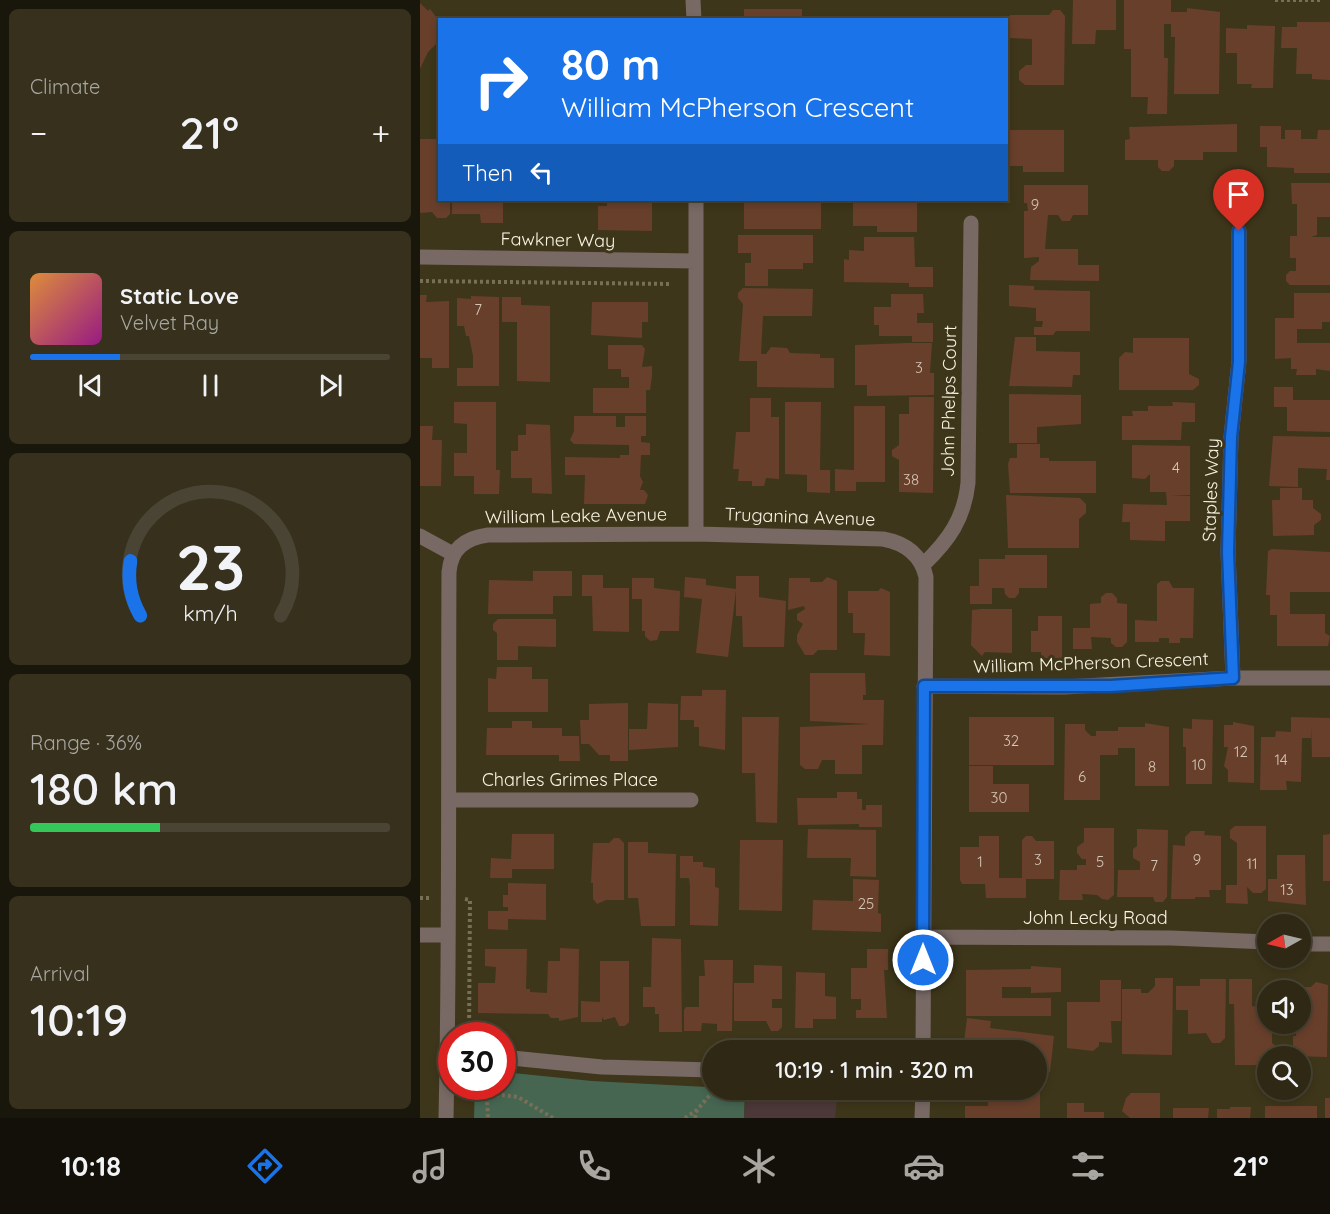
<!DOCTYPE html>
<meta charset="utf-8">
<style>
:root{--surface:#2e2814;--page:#36301d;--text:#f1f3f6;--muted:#a7a6a0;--line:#494434;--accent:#1a73e8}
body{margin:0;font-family:Quicksand,sans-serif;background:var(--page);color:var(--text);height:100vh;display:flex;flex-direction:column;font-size:22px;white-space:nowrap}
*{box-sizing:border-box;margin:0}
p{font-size:20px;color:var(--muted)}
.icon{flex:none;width:33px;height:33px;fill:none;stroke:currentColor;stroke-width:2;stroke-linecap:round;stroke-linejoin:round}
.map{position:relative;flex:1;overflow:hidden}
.sheet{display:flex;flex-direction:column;gap:9px;padding:9px;background:#19160b;width:420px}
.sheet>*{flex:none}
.top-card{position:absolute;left:18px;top:18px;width:570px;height:183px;border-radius:0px;box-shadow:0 3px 9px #0003,0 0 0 2px var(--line);background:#1a73e8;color:#fff;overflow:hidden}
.needle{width:39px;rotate:262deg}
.buttons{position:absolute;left:837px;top:914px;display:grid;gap:12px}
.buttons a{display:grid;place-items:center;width:54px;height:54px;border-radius:50%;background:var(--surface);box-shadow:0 3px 9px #0003,0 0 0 2px var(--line);font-size:30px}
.speed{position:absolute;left:18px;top:1022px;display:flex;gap:12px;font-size:30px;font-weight:700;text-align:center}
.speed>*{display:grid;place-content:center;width:78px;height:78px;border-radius:50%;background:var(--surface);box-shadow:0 3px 9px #0003,0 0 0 2px var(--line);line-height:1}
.speed .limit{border:9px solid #d22;background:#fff;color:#111}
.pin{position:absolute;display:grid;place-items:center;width:51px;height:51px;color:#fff;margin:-62px -26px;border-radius:50% 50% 50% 0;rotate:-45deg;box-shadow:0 0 6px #0007}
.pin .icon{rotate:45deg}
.me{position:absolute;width:66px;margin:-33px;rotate:0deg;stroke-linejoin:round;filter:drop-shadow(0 0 4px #0008)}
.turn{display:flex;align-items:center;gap:21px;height:126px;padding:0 24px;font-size:27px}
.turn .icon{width:78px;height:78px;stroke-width:2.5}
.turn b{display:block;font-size:42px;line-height:51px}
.then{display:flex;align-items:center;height:57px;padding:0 24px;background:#0003;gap:12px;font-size:22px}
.big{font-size:45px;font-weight:600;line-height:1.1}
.sheet .widget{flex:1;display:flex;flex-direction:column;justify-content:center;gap:9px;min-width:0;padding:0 21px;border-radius:9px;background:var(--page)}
.sheet .dial{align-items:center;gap:0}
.dial svg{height:156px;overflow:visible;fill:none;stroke:var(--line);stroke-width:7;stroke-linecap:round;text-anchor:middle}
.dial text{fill:var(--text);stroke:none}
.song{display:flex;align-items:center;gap:18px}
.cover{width:72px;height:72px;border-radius:9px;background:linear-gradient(135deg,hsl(30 70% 55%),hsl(310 70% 35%))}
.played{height:6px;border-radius:3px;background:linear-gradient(90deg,var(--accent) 25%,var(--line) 25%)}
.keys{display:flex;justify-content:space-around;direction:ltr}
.heat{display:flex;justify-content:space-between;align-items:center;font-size:33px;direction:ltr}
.charge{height:9px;border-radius:4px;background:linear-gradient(90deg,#34c759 36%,var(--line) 0)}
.trip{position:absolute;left:282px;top:1040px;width:345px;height:60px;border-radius:30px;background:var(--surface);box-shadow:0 3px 9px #0003,0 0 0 2px var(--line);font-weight:600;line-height:60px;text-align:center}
.menu{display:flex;height:96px;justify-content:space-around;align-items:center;background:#121008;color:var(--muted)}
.menu .icon{width:42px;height:42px}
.menu .selected{color:var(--accent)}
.menu b{font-size:27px;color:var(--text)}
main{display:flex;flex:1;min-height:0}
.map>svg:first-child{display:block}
</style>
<main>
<section class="sheet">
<div class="widget"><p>Climate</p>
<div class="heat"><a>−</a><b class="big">21°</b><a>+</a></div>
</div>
<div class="widget">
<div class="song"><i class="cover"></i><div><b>Static Love</b><p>Velvet Ray</p></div></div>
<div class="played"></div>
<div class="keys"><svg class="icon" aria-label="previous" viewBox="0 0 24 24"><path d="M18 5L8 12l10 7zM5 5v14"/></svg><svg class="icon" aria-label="pause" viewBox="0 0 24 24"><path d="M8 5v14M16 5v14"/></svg><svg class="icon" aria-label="next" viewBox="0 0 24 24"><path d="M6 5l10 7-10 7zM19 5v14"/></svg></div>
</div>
<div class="widget dial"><svg viewBox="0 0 100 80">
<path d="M14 69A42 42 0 1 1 86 69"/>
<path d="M14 69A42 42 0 0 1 9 41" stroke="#1a73e8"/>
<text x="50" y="56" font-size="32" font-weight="700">23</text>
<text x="50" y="72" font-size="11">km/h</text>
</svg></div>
<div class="widget"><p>Range · 36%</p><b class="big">180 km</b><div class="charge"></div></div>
<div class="widget"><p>Arrival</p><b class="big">10:19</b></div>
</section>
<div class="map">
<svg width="910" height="1118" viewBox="0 0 910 1118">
<rect width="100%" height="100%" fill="#3e361a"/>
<path fill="#4d3839" d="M390 1089H418L415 1118H324L326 1097Z"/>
<path fill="#466652" d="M83 1072 172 1081 325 1089 324 1118H54L55 1086H82Z"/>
<path fill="#683f2b" d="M653 0H696V30H676L675 44H652Z
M704 0H751V12H767V8L800 12 799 94H754L755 37H751V24H744V58H748L747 114H727L728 97H711V49H704Z
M0 3 8 11 10 9 20 22V40L8 52 0 69Z
M324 9H382V20H324Z
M633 10H640L645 16 644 85H605L599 80V71L606 65H612V39L590 38V15H629Z
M117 16H138V20H117Z
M140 16H159V20H140Z
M877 22H910V80L892 79V74H876L877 48H861L862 27H877Z
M827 25 855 26 853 88H831L832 84H817V53H806V28L827 29Z
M817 124V152H783V160H754V166L749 171H742L738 167V160H705V140L710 139 709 127Z
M840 126H861V139H865V130H881V139H897L898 130H910V173H874V168L847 167V147H840Z
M586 130H644V172H603V166H586Z
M0 139H20V200H30V214L26 218H17L12 212 0 213Z
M871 183H910V217H897V235L891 237H910V285H870L866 281V275L870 271H876V258H870V236H877V204H872Z
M604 185H668V215H653L650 221H642L638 215H628L625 249H658V265H679V281L610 280 611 267 619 261V257L604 258V211H608L607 203H604Z
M32 200H83V223H61L60 214H32Z
M99 200H137V203H99Z
M187 200H232V231L178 230V206H187Z
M324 200H401V229H324Z
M433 200H497V232H457V226H433Z
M318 235H393V263H383V269H348V286H325V263H331V253H318Z
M444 237H494L495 267H513V287H489V283L424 282V259L429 260V250L444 251Z
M589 285 614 286V290L670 291V331H636L633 335H614V327H622L623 321H616V308L589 306Z
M323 288 393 289 392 316H343L341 354H346L351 347 367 348 370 353 400 354V358H414V388L337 387V361H319L323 304 318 298V293Z
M874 293H910V322H902V329H877V343H910V371L896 369V375H876L877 369H871V358L855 359V318H874Z
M471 294H503L504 313H497V323H513V342H492V336H459V325H454V307H471Z
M0 295H7L6 302 29 301V368H12V358H0Z
M51 296 79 297V386H37V368H53V356L49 336H46L44 326H37V298L51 299Z
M82 297H101V305L130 306V382L97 381V322H82Z
M172 302H228V322H222V338L171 335Z
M595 337H616V351L660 352V375H653L652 387 589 386Z
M713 338H769V374L779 379V385L773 390H699V358L705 352 713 353Z
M488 343H512L510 373H514V395L447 396V385H435V345Z
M188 345H222L225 349 222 367 232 366V376L230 390H226V413H173V388H209V377H201V369H188Z
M854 387H873V400H910V432L867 431V407H854Z
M589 394 661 395V424L617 427V443H589Z
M489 397H514L513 493 479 492V460L472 456V450L479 445V414H489Z
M330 398H351V417H359V479L346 478 344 486H332V481H318L319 469H313L316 432H330Z
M34 402H76V470H80L79 494H54V476H34V453H47V424L34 423Z
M365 402H401L400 470H410V493L387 492V475L365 474Z
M752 402 775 403V422H762L761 440H702V416H713L712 411H728V406H753Z
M434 406H465V482H436V491H415V469L434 470Z
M154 416H196V427H205V416H226V436H221V442L230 443V455H221L220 476 223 482 220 490H224L228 495 225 504H164L165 475H145V457L200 458V455H209V445L154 444 150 440 154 431Z
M106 424 130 425 132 494 112 493V478H91V451H98V435H106Z
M0 426H13L12 440H22L21 486H0Z
M853 436 910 437V480H906L907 469 878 468V487L849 486Z
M597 444H620V458H629V461H676V493H590L588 464 590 458H597Z
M712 445 770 446V495H750L770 496V521H745V541L710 540V522H702L703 504 747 505 746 492H730V474L725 479 712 478Z
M860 488H882V500H893V508L901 514V520L894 525V535L853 536 852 500H860Z
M586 495 660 498 666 504V513L659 519V548H588Z
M852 549 910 552V592H870V614H905V633L910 636 908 646H857V615H850V595H846L848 551Z
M585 555H627V588H599V593L595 598H589L585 594 584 588H572V604H550V586H559V559H585Z
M113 571H152V596H133V614H68L69 580 113 581Z
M162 575H183V588H209V632L173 631 172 596H162Z
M316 576H339V597L366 601 364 647H323L322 616H316V590L308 657 276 653 282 599 264 597 265 577 286 579V585L316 589Z
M407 577 417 581V650H398L393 655H385L377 642V635L383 624 377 620V614L385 609 384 606 368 610 369 578H390V582H402Z
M212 578H234V588L260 591 259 631H240L237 640 230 641 225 636V631H222V599H212Z
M741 581H749L753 588H774L773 638H760V643H749V638H739V642H715V620L737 621V584Z
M461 588 470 592V656L444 655 445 633H433V613H428V591H458Z
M686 593H692L697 598V603L707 604V642L702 647H696L691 643V638L671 637 672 649H653V628H670V604L681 603V597Z
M561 609H592V653L565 652 562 656 551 645 552 610Z
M618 616H642V658H621V652H611V631H618Z
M78 619H136V647L98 646V660H77V633L73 630V624Z
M77 667H112V679H128V712H68V678L76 679Z
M390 673H445L446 695H443V700H464L463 745H442V774H415V760H402L398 769H385L380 765V727L450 724 390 721Z
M282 690H306L305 750 279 746V727H274V720H260L261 696H282Z
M208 703V761H190V755H179L169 744H161L160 720H169V704Z
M228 703 258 704V747L209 750V729H227Z
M322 717H359L357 823 336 822 335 773H322Z
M549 717H634V765H549Z
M871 717 910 718V757H892L891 725V738H882L881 782 866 781 867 790H840L841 737H855L856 731 871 732Z
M772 719 793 720 792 784H766V747H763V728L772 729Z
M92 721H112V728H142V736H159L160 761H139V755H66L67 728H92Z
M813 722 834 726V783L808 782V770L804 766 808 747H804V725H813Z
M725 723 749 727V786H715V748H698V755H680V800H644L645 724H665V730L671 736H676V731H698V727H725Z
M549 766H573V784H609V812H549Z
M417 792H437V799H442V810H446V805H462V827H439V824L378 825 377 798H417Z
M815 826H846V889L841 893H833L827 887 828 904 806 903V885H817V843L810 838V830Z
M664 828H694V895L688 900 682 899 677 895 662 894 663 900H639L640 870H657V865H666V859H662L657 853V847L664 842Z
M388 829 456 830V877L430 876 431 858H387Z
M717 829 748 830 747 897 743 902H735L733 897H697L698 870H720V862L713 858V849L717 846Z
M771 831H785L784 835 801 836V890H789L790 897H775V899H751L753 845 765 846V837Z
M92 834H134V869H92V878H70L71 858 91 859Z
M910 834V881H903V835Z
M559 836H579V878H602V840L606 836H612L616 841H634V879H606V898H566L565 884H542L540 880V847H559Z
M194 838H199L204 843V900H186L177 904 173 899V883H171L173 843H189Z
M320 840H363L362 911 319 910Z
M208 842H228V853L256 854 255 926H221L218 898H208Z
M857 855H885L886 905 848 901V879H857Z
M260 856H273V862H283V867L295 868V887L299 888 298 926 270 925V886L269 878H260Z
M433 879 459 880 458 913 461 914V932L392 930 393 900 433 901Z
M88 883 126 884V920L88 919V930L68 929V911H88V907H83V895H88Z
M232 938 261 939 262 1032H239V1014H235V1007H223V987H231Z
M140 948 159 949 158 1017 139 1021V1018H131L128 1014 58 1013V983H75L76 967 65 966V949H107L106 989H110V992L127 993 128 961H140Z
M447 949H468V970H464L467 1018H436V1010H441V999H431V968H447Z
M284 960H313L312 1031H297V1024L282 1023 281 1031H264V1010L266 1007H279V976H285Z
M180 961H209V1022L205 1026H199L195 1017 184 1020 182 1017V1022H161V1001L180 1002Z
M334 965 362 966V999H352V1008H362V1027L358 1031H351L346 1021H314V983H334Z
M611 966 641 968V992L611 993V987H582V998H631V1016H546V970L611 969Z
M376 972 405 973V996L416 997V1019H393V1028H375Z
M735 978H753L752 1055 702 1054V989H721V993H728L735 986Z
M780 979H806L805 1038 800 1043H792L786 1033 768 1034V1010H756V986H780Z
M809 979H832V1006L848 1008V1023H858V1029H852V1043L857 1047V1056H848V1065H815L814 1004H809Z
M680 980H701V1021H691L692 1043 679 1042V1046L673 1051 647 1048V1002H680Z
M896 982 908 985 907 1057 873 1056V1036H876V1023H880V990H869V987H891Z
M547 1018 571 1021 570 1028 634 1036 630 1072 616 1070V1050H561L562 1044 544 1042Z
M616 1087H620V1118H545V1106H568V1089Z
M711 1093H740V1118H710L702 1111 706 1098Z
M905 1098H910V1118H905Z
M647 1103H664V1112H684V1118H647Z
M845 1106H897V1118H845Z
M810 1107H831L830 1118H797V1109H810Z
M753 1108H789L788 1118H753Z"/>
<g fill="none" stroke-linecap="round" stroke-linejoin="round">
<path stroke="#777057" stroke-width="4" stroke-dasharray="3 3" stroke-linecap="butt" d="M855 0H901
M0 281 252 284
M0 898H11
M45 899 50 900 49 1035
M60 1086 67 1099 68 1118
M64 1093 98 1097 133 1118
M265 1118 277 1110
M275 1118 277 1110 295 1089"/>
<path stroke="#786965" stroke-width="15" d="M273 0 274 20
M276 200V534L463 539C485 543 501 554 506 577L503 1050
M0 257 276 261
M0 536 33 554
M503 565C529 540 544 519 548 483L551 223
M813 678 808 552 811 437 819 361V231
M504 686 644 687 813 678H910
M30 800H271
M0 935H26
M503 937 751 938 848 942
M880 944H910
M82 1057 182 1067 292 1070
M26 1118C30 936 28 754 29 572 31 549 45 538 68 535L276 534
M502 1118 503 1089"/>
</g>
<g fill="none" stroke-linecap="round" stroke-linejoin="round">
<defs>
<path id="route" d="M503 960 504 686H691L813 678 808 552 811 437 819 362V231"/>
</defs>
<use href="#route" stroke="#114b97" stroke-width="15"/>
<use href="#route" stroke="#1a73e8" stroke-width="10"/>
</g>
<g text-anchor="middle" stroke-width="6" stroke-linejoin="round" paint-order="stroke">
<g font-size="15" fill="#d4c6b4">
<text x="615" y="210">9</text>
<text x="58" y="315">7</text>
<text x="499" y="373">3</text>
<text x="756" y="473">4</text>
<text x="491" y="485">38</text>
<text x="591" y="746">32</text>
<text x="821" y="757">12</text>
<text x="861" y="765">14</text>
<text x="779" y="770">10</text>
<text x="732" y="772">8</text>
<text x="662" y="782">6</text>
<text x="579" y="803">30</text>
<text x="618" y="865">3</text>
<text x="777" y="865">9</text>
<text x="560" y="867">1</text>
<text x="680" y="867">5</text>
<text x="832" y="869">11</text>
<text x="734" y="871">7</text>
<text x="867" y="895">13</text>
<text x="446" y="909">25</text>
</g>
<g font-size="18" fill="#f8f3e2" stroke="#3e361a">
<text transform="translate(138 240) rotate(1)" y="6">Fawkner Way</text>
<text transform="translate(529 401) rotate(-89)" y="6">John Phelps Court</text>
<text transform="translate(791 490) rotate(-88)" y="6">Staples Way</text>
<text transform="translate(156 516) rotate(-1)" y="6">William Leake Avenue</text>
<text transform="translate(380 517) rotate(2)" y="6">Truganina Avenue</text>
<text transform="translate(671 663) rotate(-2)" y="6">William McPherson Crescent</text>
<text x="150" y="786">Charles Grimes Place</text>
<text x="675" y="924">John Lecky Road</text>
</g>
</g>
</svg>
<div class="buttons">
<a><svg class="needle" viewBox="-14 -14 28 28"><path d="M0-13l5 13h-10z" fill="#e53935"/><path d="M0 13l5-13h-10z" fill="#a7a6a0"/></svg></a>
<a><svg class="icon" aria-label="sound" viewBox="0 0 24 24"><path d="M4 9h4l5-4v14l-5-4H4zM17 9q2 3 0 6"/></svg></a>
<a><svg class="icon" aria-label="search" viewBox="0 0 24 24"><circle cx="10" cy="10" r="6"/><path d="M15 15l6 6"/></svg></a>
</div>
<div class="speed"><div class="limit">30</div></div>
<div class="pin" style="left:819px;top:231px;background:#d93025"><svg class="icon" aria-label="arrive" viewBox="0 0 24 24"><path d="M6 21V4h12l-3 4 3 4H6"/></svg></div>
<svg class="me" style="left:503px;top:960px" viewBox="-20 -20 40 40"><circle r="17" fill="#1a73e8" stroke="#fff" stroke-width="3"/><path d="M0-11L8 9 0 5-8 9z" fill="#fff"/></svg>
<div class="trip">10:19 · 1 min · 320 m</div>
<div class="top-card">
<div class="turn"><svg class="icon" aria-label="right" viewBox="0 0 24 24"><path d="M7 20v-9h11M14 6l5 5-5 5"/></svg><div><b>80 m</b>William McPherson Crescent</div></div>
<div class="then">Then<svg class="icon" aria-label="left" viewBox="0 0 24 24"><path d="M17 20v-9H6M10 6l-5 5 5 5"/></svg></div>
</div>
</div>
</main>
<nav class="menu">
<b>10:18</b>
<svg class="icon selected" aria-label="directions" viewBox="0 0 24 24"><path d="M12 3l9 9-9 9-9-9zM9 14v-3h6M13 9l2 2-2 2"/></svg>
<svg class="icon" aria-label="music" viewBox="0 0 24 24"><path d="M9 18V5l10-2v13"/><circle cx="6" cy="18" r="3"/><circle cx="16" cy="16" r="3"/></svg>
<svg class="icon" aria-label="phone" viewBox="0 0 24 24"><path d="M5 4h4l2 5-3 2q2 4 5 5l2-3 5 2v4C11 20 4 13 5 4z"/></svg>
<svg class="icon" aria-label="climate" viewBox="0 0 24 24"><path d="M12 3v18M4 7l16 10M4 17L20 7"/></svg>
<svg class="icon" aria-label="car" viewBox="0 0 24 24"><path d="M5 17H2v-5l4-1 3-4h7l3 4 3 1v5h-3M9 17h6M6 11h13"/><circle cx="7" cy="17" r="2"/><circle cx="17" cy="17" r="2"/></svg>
<svg class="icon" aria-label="filters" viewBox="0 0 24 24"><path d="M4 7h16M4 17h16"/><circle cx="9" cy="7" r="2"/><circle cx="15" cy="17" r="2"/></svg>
<b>21°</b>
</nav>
